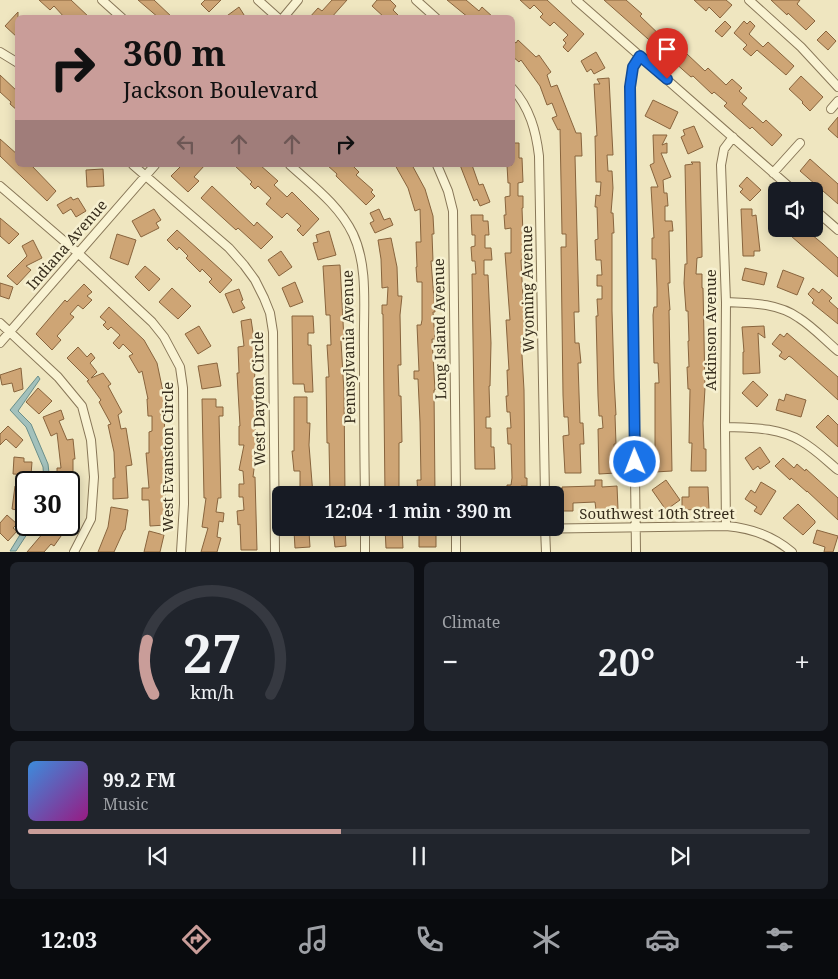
<!DOCTYPE html>
<meta charset="utf-8">
<style>
:root{--surface:#171b24;--page:#20242c;--text:#f1f3f6;--muted:#9ea1a6;--line:#363941;--accent:#c99d99}
body{margin:0;font-family:"Noto Serif",serif;background:var(--page);color:var(--text);height:100vh;display:flex;flex-direction:column;font-size:19px;white-space:nowrap}
*{box-sizing:border-box;margin:0}
p{font-size:16px;color:var(--muted)}
.icon{flex:none;width:28px;height:28px;fill:none;stroke:currentColor;stroke-width:2;stroke-linecap:round;stroke-linejoin:round}
.map{position:relative;height:552px;overflow:hidden}
.panel{display:flex;flex-direction:column;gap:10px;padding:10px;background:#0d0f14;flex:1}
.panel>*{flex:none}
.top-card{position:absolute;left:15px;top:15px;width:500px;height:152px;border-radius:8px;box-shadow:0 2px 12px #0003;background:#c99d99;color:#111;overflow:hidden}
.fabs{position:absolute;left:768px;top:182px;display:grid;gap:10px}
.fabs a{display:grid;place-items:center;width:55px;height:55px;border-radius:8px;background:var(--surface);box-shadow:0 2px 12px #0003;font-size:25px}
.speed{position:absolute;left:15px;top:471px;display:flex;gap:10px;font-size:25px;font-weight:700;text-align:center}
.speed>*{display:grid;place-content:center;width:65px;height:65px;border-radius:50%;background:var(--surface);box-shadow:0 2px 12px #0003;line-height:1}
.speed .limit{border:2px solid #111;border-radius:8px;background:#fff;color:#111}
.pin{position:absolute;display:grid;place-items:center;width:42px;height:42px;color:#fff;margin:-51px -21px;border-radius:50% 50% 50% 0;rotate:-45deg;box-shadow:0 0 5px #0007}
.pin .icon{rotate:45deg}
.me{position:absolute;width:55px;margin:-28px;rotate:359deg;stroke-linejoin:round;filter:drop-shadow(0 0 4px #0008)}
.turn{display:flex;align-items:center;gap:18px;height:105px;padding:0 25px;font-size:22px}
.turn .icon{width:65px;height:65px;stroke-width:2.5}
.turn b{display:block;font-size:35px;line-height:42px}
.lanes{display:flex;align-items:center;height:48px;padding:0 25px;background:#0003;justify-content:center;gap:25px;direction:ltr}
.lanes .off{opacity:.35}
.big{font-size:38px;font-weight:600;line-height:1.1}
.panel .widget{flex:1;display:flex;flex-direction:column;justify-content:center;gap:8px;min-width:0;padding:0 18px;border-radius:8px;background:var(--page)}
.panel .dial{align-items:center;gap:0}
.dial svg{height:130px;overflow:visible;fill:none;stroke:var(--line);stroke-width:7;stroke-linecap:round;text-anchor:middle}
.dial text{fill:var(--text);stroke:none}
.song{display:flex;align-items:center;gap:15px}
.cover{width:60px;height:60px;border-radius:8px;background:linear-gradient(135deg,hsl(210 70% 55%),hsl(310 70% 35%))}
.played{height:5px;border-radius:2px;background:linear-gradient(90deg,var(--accent) 40%,var(--line) 40%)}
.keys{display:flex;justify-content:space-around;direction:ltr}
.heat{display:flex;justify-content:space-between;align-items:center;font-size:28px;direction:ltr}
.panel .tiles{flex:1;display:grid;gap:10px;grid-template-columns:1fr 1fr}
.widget:last-child{grid-column:span 2}
.trip{position:absolute;left:272px;top:486px;width:292px;height:50px;border-radius:8px;background:var(--surface);box-shadow:0 2px 12px #0003;font-weight:600;line-height:50px;text-align:center}
.tab-bar{display:flex;height:80px;justify-content:space-around;align-items:center;background:#090b0e;color:var(--muted)}
.tab-bar .icon{width:35px;height:35px}
.tab-bar .on{color:var(--accent)}
.tab-bar b{font-size:22px;color:var(--text)}
.map>svg:first-child{display:block}
</style>
<div class="map">
<svg width="838" height="552" viewBox="0 0 838 552">
<rect width="100%" height="100%" fill="#efe6c0"/>
<path fill="#a3c1bc" stroke="#6a8f8a" d="M38 376 40 379 18 411 31 424 48 464 50 482H44L43 467 26 427 10 410Z
M26 525H33L16 551H10Z"/>
<path fill="#cea575" stroke="#88643d" d="M39 0H71L90 18H65L54 6 50 10Z
M138 0H154L173 18H159Z
M205 0H221L209 12 201 4Z
M332 0H347L331 18H309L318 8 322 11Z
M377 0H390L396 6 393 10 401 18H385L372 6Z
M447 0H466L479 11 482 7 494 18H469Z
M520 0H547L584 34 568 52 563 47 566 43 563 40 568 35 554 22 550 26 540 17 543 14 534 5 530 9Z
M604 0H626L642 14 640 16 665 40 666 38 685 56 687 54 705 71 708 68 726 85 732 79 742 88 739 91 747 98 742 104 763 123 766 120 782 135 772 146 752 127 750 129 724 106 727 103 714 92 712 94 693 76 691 77Z
M694 0H726L732 5 720 18 709 7 706 11Z
M771 0H800L797 4 815 21 806 30 788 13 787 15Z
M239 7 246 18H224Z
M18 12V38L5 26Z
M725 21 731 27 722 37 715 31Z
M744 21 747 24 750 21 755 26 749 34 763 47 768 42 794 66 786 75 757 50 751 56 743 49 747 45 734 33Z
M826 31 836 41 828 50 817 40Z
M512 40 516 43 518 40 536 57 539 55 551 72 547 75 551 87 557 85 576 133H581L582 156H575L579 312H574L575 343H579L581 363H578L580 423H583L584 444H580L581 473H565L563 436 569 435 568 417H564L563 395 561 247H566V234H562L560 129 558 130 552 118 557 116 552 103 547 105 540 86 521 60 519 62 512 56Z
M596 52 605 68 594 74 591 69 587 72 581 61Z
M0 75 18 92V111L10 104 11 102 0 92Z
M801 76 823 97 810 111 802 103 803 102 789 89Z
M609 78 613 155H607L608 171H612L613 188 611 213H613L614 233H612V311L614 379 616 415H615L616 444H614L616 473 599 474 598 429 603 428 602 416H599L598 396 596 316H598L597 299H602V286H597V275H602L601 260H596L595 240 598 239 597 207H595L596 195 600 196 601 182H596L595 136H597L594 84H600L597 79Z
M653 100 678 112 670 129 645 116Z
M838 117V138L828 129Z
M694 126 703 147 688 154 681 137 685 135 683 130Z
M653 135H667L662 145 667 143V153H661L671 177 663 180 664 193H667L668 206H665V221H672L673 231H669L670 283H668L670 310H669L672 471 655 472V383H659L658 363H654L653 315 654 307H657V289L656 259H652V238H654L651 187H658L650 165 654 163Z
M0 139 18 155V165H31L56 191 47 201 0 156Z
M512 143H519V158H522L523 182 518 183V196H523V208H522L524 260H521L525 338H521L524 390 525 478H527V486H521L520 495H507V485H511L512 478 511 444H508L507 428H511L510 412H507L506 396H508L507 370H509L506 320H510L505 253H511V228L505 229 504 215H506L505 197 510 196V183H508L507 165H512Z
M810 159 838 184V204L800 171Z
M691 162H700L702 250V257L697 258 696 274H702V288H703L705 388 703 423 704 449H706V471H691L692 443H689L690 389H688L687 367H689L688 341H689L688 311H686L684 283 685 264H687L685 165 693 164Z
M182 165H205L194 177 199 181 188 192 171 176Z
M234 165H260L278 181 274 185 287 197 292 192 319 219 303 236 297 230 301 226 287 213 282 218 266 204 271 198 258 186 255 189 250 184 252 182Z
M327 165H352L359 172 356 175 373 190 371 192 375 196 366 205 336 176 337 174Z
M395 165H412L425 189 433 216 434 234H432L433 261H431L435 312H433L435 339H432L435 390H434L435 495H418L417 480H421L420 422 418 379H414V371H419L417 325H421L422 320V282H417L416 267H417L416 242H421L420 209 415 211 408 188Z
M460 165H472L479 185 483 184 490 202 480 206 477 199 474 201Z
M103 169 104 186 87 187 86 170Z
M747 177 761 190 750 201 740 192 743 189 739 186Z
M212 186 254 226 257 222 273 237 261 249 238 228 236 230 201 198Z
M71 197 73 200 78 198 86 211 76 217 71 209 63 214 57 205Z
M154 209 161 220 156 223 159 228 141 237 132 221Z
M379 209 384 220 390 218 393 225 375 233 370 223 374 221 370 213Z
M741 209H752V216L756 215 760 251H754V256H743Z
M471 215H483V221H488L489 235H485V248H491L492 260H484V275H488L491 343 490 386H489L490 417H486V428H491V447H494L495 469H475L472 274H476L475 261H472L471 247 475 246V235H472Z
M0 218 19 234 9 244 0 236Z
M783 229H805L823 244 838 258V277Z
M177 230 232 280 220 293 209 282 212 279 202 269 200 272 186 258 188 256 179 247 177 250 167 240Z
M329 231 336 255 318 260 313 243 318 242 316 235Z
M117 234 136 240 128 265 110 258Z
M391 238 397 267 398 296H402L400 315 401 365H398L399 396H401L402 442 399 443V494L385 495 383 314H382V305H387L388 287 382 288 381 259 378 240Z
M33 240 42 258 26 266 31 270 17 285 7 276 27 256 22 246Z
M281 251 292 267 279 276 268 260Z
M340 265 344 340 341 341 344 392 345 495H330L329 443H327L326 377H329L327 345H331L330 315H326L323 266Z
M145 266 160 279 149 291 135 277Z
M745 268 767 273 764 285 742 280Z
M783 270 804 278 797 295 777 287Z
M295 282 303 302 290 307 282 288Z
M0 283 13 287 9 299 0 296Z
M84 284 92 292 87 296 92 300 83 309 78 305 70 314 74 317 57 336 61 340 52 350 36 334 65 300 67 302Z
M172 288 191 306 178 319 159 302Z
M813 288 819 293 822 289 832 298 829 301 838 309V324L812 303 814 300 808 294Z
M239 289 243 300 241 301 245 308 233 313 225 294Z
M109 307 144 340 157 363 164 396 166 525 150 526 149 500H142V488H149L146 453H149V432L152 431V416H148L147 399H148L142 371 139 373 129 356 133 354 123 344 119 349 113 343 120 335 111 327 108 330 103 325 106 322 100 317Z
M292 316H313L314 333H308V345H311L313 392H305L304 384H293Z
M251 319 254 339 255 368 254 393 256 453 253 477H255L257 550H241L240 524 238 525 237 511 244 510 243 497H239V484H244L243 471 239 470 244 445H239V426H240L237 373H239L238 347 244 346 241 321Z
M199 326 211 346 198 354 185 334Z
M764 326 765 338 758 333 760 373 743 374V352H744L742 327Z
M787 333 838 377V400L792 358 789 356 785 360 779 356 782 352 772 344 780 334 784 337Z
M78 347 87 357 91 353 95 358 90 363 97 372 91 378 103 373 111 384 108 386 122 412 118 415 121 429 126 428 132 465 126 466 128 498 113 499V478H115L114 452 108 425 111 424 99 402 101 400 87 381 89 380 67 358Z
M217 363 221 386 202 389 198 366Z
M21 368 23 389 14 392 12 383 2 385 0 375Z
M753 381 768 395 757 407 742 393Z
M38 388 52 401 39 414 26 402Z
M786 394 806 400 801 417 776 410 779 399 784 401Z
M294 397H307V423H310L309 445 313 495H294V489H300V471H294L292 451H294Z
M202 399H216V407H223V416H219L221 498H218L216 512 224 513 223 522 219 521 217 537 221 538 217 552H201L208 528 202 527 206 498H204Z
M61 410 64 419 59 421 67 440 73 439 75 459H73V482H57V468H61L57 433 51 436 43 417Z
M828 415 838 425V447L816 427Z
M8 426 23 440 16 448 6 439 0 445V434Z
M760 447 770 462 760 469 758 466 753 470 745 458Z
M14 457 24 458V462H32L31 475 13 474Z
M783 458 794 468 797 464 805 471 806 469 838 498V520L807 491V492L791 478 790 480 775 466Z
M595 480H602V487L617 486 618 509 596 510 595 502 573 503V511H562V487L595 486Z
M666 480 680 500 666 510 652 490Z
M761 482 776 491 761 515 754 511 757 507 745 499 751 490 755 493Z
M15 486 26 488V512L12 509Z
M689 487H708L709 509 682 510V497H689Z
M483 488 490 495H475Z
M798 504 815 521V523L803 535 783 518Z
M111 507 128 510 125 530H124L114 552H98L108 527Z
M7 515 17 524 13 528 17 531 8 541 0 533V523Z
M50 525H62L66 529 54 546 51 544 44 552H27Z
M345 528 346 546 335 547 333 529Z
M385 528H402L403 548H386Z
M424 528H436V547H419V535L424 534Z
M301 530V533L309 532 310 547 295 548 294 531Z
M817 530 838 536 833 552H824L825 547 813 543Z
M149 531 164 535 160 552H144Z"/>
<g fill="none" stroke-linecap="round" stroke-linejoin="round">
<defs>
<path id="minor" d="M102 0 122 18
M258 0 278 18
M416 0 436 18
M576 0 794 191
M749 0 801 47 838 87
M283 18 298 0
M0 52 18 63
M512 88C530 108 536 131 539 156L545 495
M831 109 838 101
M133 165 229 248 244 265 255 280 264 298 270 313 273 332 275 552
M290 165C313 186 339 205 353 234 369 268 363 311 364 347 364 396 364 446 365 495
M437 165 448 191 453 211 456 495
M773 173 800 143
M0 186 78 253 152 322 164 337 180 367 183 388 184 504 181 552
M814 209 838 230
M726 302C751 303 778 303 799 318 813 327 825 340 838 351
M0 323 58 377 82 406 91 440 94 477 91 519 74 552
M0 343 155 165
M725 427C751 428 778 427 801 441 815 449 826 460 838 470
M726 526 725 427 726 302 721 165 724 149 733 137
M365 528V552
M456 528V552
M545 528 546 552
M456 530 726 526C752 528 773 536 792 552
M636 552 630 83 633 67 640 56"/>
</defs>
<use href="#minor" stroke="#887758" stroke-width="10"/>
<use href="#minor" stroke="#f9f3d3" stroke-width="8"/>
</g>
<g fill="none" stroke-linecap="round" stroke-linejoin="round">
<defs>
<path id="route" d="M635 462 630 87 633 67 640 56 667 79"/>
</defs>
<use href="#route" stroke="#114b97" stroke-width="12"/>
<use href="#route" stroke="#1a73e8" stroke-width="9"/>
</g>
<g text-anchor="middle" stroke-width="5" stroke-linejoin="round" paint-order="stroke">
<g font-size="15" fill="#372d1c" stroke="#f6f0d0">
<text transform="translate(67 245) rotate(-49)" y="5">Indiana Avenue</text>
<text transform="translate(528 289) rotate(-91)" y="5">Wyoming Avenue</text>
<text transform="translate(440 329) rotate(-91)" y="5">Long Island Avenue</text>
<text transform="translate(711 330) rotate(-90)" y="5">Atkinson Avenue</text>
<text transform="translate(349 347) rotate(-91)" y="5">Pennsylvania Avenue</text>
<text transform="translate(259 399) rotate(-91)" y="5">West Dayton Circle</text>
<text transform="translate(168 457) rotate(-90)" y="5">West Evanston Circle</text>
<text x="657" y="519">Southwest 10th Street</text>
</g>
</g>
</svg>
<div class="fabs">
<a><svg class="icon" aria-label="sound" viewBox="0 0 24 24"><path d="M4 9h4l5-4v14l-5-4H4zM17 9q2 3 0 6"/></svg></a>
</div>
<div class="speed"><div class="limit">30</div></div>
<div class="pin" style="left:667px;top:79px;background:#d93025"><svg class="icon" aria-label="arrive" viewBox="0 0 24 24"><path d="M6 21V4h12l-3 4 3 4H6"/></svg></div>
<svg class="me" style="left:635px;top:462px" viewBox="-20 -20 40 40"><circle r="17" fill="#1a73e8" stroke="#fff" stroke-width="3"/><path d="M0-11L8 9 0 5-8 9z" fill="#fff"/></svg>
<div class="trip">12:04 · 1 min · 390 m</div>
<div class="top-card">
<div class="turn"><svg class="icon" aria-label="right" viewBox="0 0 24 24"><path d="M7 20v-9h11M14 6l5 5-5 5"/></svg><div><b>360 m</b>Jackson Boulevard</div></div>
<div class="lanes"><svg class="icon off" aria-label="left" viewBox="0 0 24 24"><path d="M17 20v-9H6M10 6l-5 5 5 5"/></svg><svg class="icon off" aria-label="ahead" viewBox="0 0 24 24"><path d="M12 20V5M6 11l6-6 6 6"/></svg><svg class="icon off" aria-label="ahead" viewBox="0 0 24 24"><path d="M12 20V5M6 11l6-6 6 6"/></svg><svg class="icon" aria-label="right" viewBox="0 0 24 24"><path d="M7 20v-9h11M14 6l5 5-5 5"/></svg></div>
</div>
</div>
<section class="panel">
<div class="tiles">
<div class="widget dial"><svg viewBox="0 0 100 80">
<path d="M14 69A42 42 0 1 1 86 69"/>
<path d="M14 69A42 42 0 0 1 10 36" stroke="#c99d99"/>
<text x="50" y="56" font-size="32" font-weight="700">27</text>
<text x="50" y="72" font-size="11">km/h</text>
</svg></div>
<div class="widget"><p>Climate</p>
<div class="heat"><a>−</a><b class="big">20°</b><a>+</a></div>
</div>
<div class="widget">
<div class="song"><i class="cover"></i><div><b>99.2 FM</b><p>Music</p></div></div>
<div class="played"></div>
<div class="keys"><svg class="icon" aria-label="previous" viewBox="0 0 24 24"><path d="M18 5L8 12l10 7zM5 5v14"/></svg><svg class="icon" aria-label="pause" viewBox="0 0 24 24"><path d="M8 5v14M16 5v14"/></svg><svg class="icon" aria-label="next" viewBox="0 0 24 24"><path d="M6 5l10 7-10 7zM19 5v14"/></svg></div>
</div>
</div>
</section>
<nav class="tab-bar">
<b>12:03</b>
<svg class="icon on" aria-label="directions" viewBox="0 0 24 24"><path d="M12 3l9 9-9 9-9-9zM9 14v-3h6M13 9l2 2-2 2"/></svg>
<svg class="icon" aria-label="music" viewBox="0 0 24 24"><path d="M9 18V5l10-2v13"/><circle cx="6" cy="18" r="3"/><circle cx="16" cy="16" r="3"/></svg>
<svg class="icon" aria-label="phone" viewBox="0 0 24 24"><path d="M5 4h4l2 5-3 2q2 4 5 5l2-3 5 2v4C11 20 4 13 5 4z"/></svg>
<svg class="icon" aria-label="climate" viewBox="0 0 24 24"><path d="M12 3v18M4 7l16 10M4 17L20 7"/></svg>
<svg class="icon" aria-label="car" viewBox="0 0 24 24"><path d="M5 17H2v-5l4-1 3-4h7l3 4 3 1v5h-3M9 17h6M6 11h13"/><circle cx="7" cy="17" r="2"/><circle cx="17" cy="17" r="2"/></svg>
<svg class="icon" aria-label="filters" viewBox="0 0 24 24"><path d="M4 7h16M4 17h16"/><circle cx="9" cy="7" r="2"/><circle cx="15" cy="17" r="2"/></svg>
</nav>
